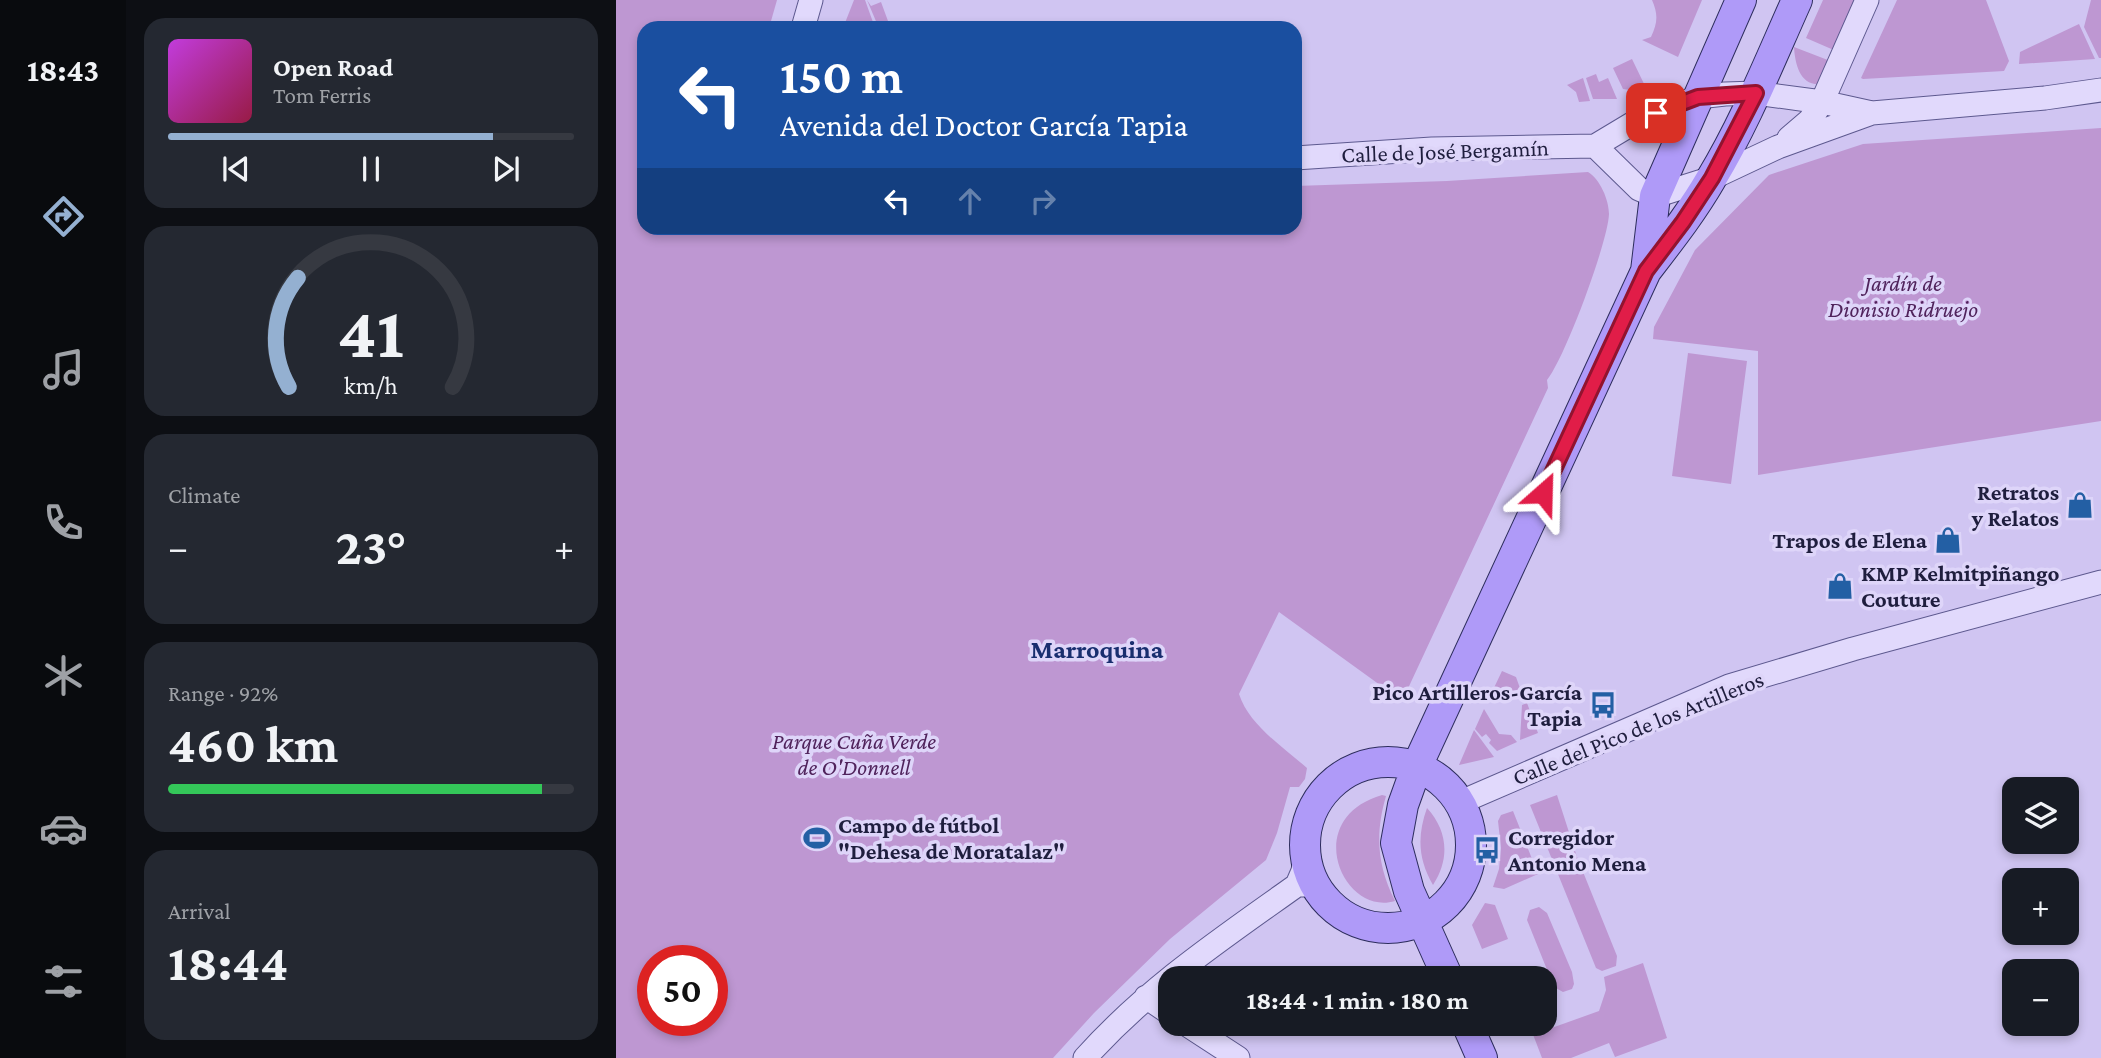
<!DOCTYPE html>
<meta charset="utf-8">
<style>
:root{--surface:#171b24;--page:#242831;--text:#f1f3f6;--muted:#9ea1a6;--line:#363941;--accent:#94b0d1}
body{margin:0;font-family:"Crimson Pro",serif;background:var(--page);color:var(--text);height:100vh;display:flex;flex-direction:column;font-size:26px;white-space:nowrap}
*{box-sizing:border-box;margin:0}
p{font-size:23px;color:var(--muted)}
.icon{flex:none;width:38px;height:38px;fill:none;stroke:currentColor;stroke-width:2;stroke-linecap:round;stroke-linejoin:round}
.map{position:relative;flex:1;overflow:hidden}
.side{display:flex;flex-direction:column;gap:18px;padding:18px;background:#0d0f14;width:490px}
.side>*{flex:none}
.banner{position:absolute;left:21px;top:21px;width:665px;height:214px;border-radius:21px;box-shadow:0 4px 10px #0003;background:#1a4fa0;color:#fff;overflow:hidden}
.controls{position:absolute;left:1386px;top:777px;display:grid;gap:14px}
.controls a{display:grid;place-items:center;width:77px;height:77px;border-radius:14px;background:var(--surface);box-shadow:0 4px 10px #0003;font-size:35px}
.speed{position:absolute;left:21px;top:945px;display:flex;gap:14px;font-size:35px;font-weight:700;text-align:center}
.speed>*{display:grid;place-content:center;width:91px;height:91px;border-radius:50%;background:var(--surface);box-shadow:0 4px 10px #0003;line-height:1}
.speed .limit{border:10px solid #d22;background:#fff;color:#111}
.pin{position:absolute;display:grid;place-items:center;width:60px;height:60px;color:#fff;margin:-30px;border-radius:14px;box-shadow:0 4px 10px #0006}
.me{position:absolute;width:77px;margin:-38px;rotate:25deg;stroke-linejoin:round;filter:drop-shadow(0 0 5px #0008)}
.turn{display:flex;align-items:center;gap:24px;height:147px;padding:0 28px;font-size:32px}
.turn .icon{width:91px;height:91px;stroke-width:2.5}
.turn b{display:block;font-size:49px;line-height:60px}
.lanes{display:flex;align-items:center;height:66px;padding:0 28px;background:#0003;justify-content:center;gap:35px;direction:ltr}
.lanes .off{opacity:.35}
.big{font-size:52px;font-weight:700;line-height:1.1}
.side .tile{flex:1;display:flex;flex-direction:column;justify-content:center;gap:10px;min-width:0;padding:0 24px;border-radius:21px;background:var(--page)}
.side .dial{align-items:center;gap:0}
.dial svg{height:182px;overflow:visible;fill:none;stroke:var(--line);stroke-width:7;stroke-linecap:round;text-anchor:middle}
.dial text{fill:var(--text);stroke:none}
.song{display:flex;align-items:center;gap:21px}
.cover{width:84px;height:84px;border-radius:10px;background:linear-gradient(135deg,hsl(290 70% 55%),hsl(340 70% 35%))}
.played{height:7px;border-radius:4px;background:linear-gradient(90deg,var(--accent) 80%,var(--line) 80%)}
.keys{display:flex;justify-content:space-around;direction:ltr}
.heat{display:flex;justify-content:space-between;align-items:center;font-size:38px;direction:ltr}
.charge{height:10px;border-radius:5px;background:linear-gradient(90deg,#34c759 92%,var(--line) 0)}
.trip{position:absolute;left:542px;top:966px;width:399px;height:70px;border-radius:21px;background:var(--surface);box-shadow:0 4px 10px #0003;font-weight:700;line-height:70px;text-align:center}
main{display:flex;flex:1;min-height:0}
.dock{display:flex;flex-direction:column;width:126px;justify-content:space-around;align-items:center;background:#090b0e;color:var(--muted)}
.dock .icon{width:49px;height:49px}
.dock .selected{color:var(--accent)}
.dock b{font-size:32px;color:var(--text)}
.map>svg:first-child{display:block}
</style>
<main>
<nav class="dock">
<b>18:43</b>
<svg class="icon selected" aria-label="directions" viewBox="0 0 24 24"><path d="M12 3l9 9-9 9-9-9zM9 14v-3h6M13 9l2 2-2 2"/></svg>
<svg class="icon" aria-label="music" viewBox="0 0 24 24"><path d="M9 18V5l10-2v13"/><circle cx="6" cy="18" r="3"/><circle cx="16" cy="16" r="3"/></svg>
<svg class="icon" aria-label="phone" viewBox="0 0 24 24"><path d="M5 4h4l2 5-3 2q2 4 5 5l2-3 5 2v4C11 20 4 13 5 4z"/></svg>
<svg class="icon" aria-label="climate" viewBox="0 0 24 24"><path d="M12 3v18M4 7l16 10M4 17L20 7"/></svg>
<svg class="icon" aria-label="car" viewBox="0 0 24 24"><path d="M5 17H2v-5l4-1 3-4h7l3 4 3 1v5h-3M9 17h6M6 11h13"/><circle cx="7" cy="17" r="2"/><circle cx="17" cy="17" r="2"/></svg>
<svg class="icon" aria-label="filters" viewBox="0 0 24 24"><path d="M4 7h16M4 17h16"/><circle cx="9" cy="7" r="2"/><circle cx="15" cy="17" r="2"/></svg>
</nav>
<section class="side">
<div class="tile">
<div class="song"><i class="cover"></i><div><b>Open Road</b><p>Tom Ferris</p></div></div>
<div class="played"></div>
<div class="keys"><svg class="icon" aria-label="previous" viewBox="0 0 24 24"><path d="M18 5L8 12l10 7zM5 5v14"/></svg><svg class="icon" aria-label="pause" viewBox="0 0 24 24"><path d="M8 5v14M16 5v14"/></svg><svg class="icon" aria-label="next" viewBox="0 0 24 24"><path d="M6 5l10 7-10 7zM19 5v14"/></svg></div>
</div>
<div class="tile dial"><svg viewBox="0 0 100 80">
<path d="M14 69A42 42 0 1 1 86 69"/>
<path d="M14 69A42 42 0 0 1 18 21" stroke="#94b0d1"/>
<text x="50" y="56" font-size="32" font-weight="700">41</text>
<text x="50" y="72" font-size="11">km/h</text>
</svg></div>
<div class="tile"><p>Climate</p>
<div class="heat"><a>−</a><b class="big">23°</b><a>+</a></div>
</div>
<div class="tile"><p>Range · 92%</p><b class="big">460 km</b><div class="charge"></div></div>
<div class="tile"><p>Arrival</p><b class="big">18:44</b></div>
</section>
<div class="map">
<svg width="1485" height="1058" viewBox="0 0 1485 1058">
<rect width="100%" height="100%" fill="#d0c5f2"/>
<path fill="#be97d2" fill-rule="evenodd" d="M0 0H161L153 28H28V228H679V186L831 181 972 172C984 179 993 200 993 214 992 242 949 358 931 380L932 388 788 697 782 698 663 612 623 694C633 725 667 747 691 768L689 779 683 787H674L661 833 650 860 554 939 478 1013 437 1058H0ZM37 961H96V1020H37Z
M238 0H249L258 25 250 28H227Z
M251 0 255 6 265 2 272 21 262 26Z
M1036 0H1086L1062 57 1026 40 1035 37C1042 22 1042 14 1036 0Z
M1207 0H1244L1220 51 1190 38Z
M1281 0H1370L1393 61 1388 71 1247 79 1245 78Z
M1475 0H1485V58H1483L1468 27Z
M1463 24 1479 59 1403 64 1404 52Z
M1178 47 1217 62 1206 84C1184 87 1179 64 1178 47Z
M1016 59 1031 90 1021 91 1007 89 997 68Z
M980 74 983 82 992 78 1001 99H977L970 78Z
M967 78 974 101 963 102 960 92 951 85Z
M1485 128V421L1142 475V351L1037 339 1038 327 1079 250 1153 175 1247 144Z
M1072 353 1131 361 1115 484 1056 476Z
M886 671 900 677 905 691C894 696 887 700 876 692Z
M911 703 922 733 904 740 906 705Z
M868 709 883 734 895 735 901 742 881 751 873 743 875 740 870 734 866 737 859 729Z
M858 730 878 757 843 765Z
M766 795 770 796C759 834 761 865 779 901 727 917 684 819 766 795Z
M941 795 961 857 1001 956 1000 966 986 971 980 968 914 805Z
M811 808C832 831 834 859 817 885 802 859 801 836 811 808Z
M897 811 922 874 888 889 877 887 883 869 885 848 882 821 885 815Z
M869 903 879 905 892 939 866 949 856 925Z
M923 907 931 913 956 972 958 984 956 989 947 992 938 987 911 920 914 910Z
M1027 963 1051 1038 999 1057 993 1043 955 1058H926L913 1024H927L930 1030 983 1011 990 990 988 977Z"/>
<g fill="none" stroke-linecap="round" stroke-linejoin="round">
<defs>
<path id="minor" d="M187 28 195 0
M1173 138 1194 120 1206 102 1251 0
M979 146 1023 189 1039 196 1096 178 1162 147 1256 113 1429 98 1485 90
M679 158 816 149 979 146 1019 122 1082 97 1109 94 1140 93 1206 102 1256 113
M845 802 1113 686 1237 649 1485 582
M681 885 687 871 689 856
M530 997 555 1014
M570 1024 622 1058
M469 1058C533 987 604 940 681 885H691L703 890"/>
<path id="major" d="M1030 271 1039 196 1125 0
M689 845a83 83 0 1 1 166 0a83 83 0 1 1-166 0Z
M832 978 793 891 780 843 787 805 801 766 1030 271C1053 241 1076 212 1095 179 1129 123 1154 60 1181 0
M851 1024 866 1058"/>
</defs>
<use href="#minor" stroke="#5d598f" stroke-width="25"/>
<use href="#major" stroke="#2d2d5d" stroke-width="32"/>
<use href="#minor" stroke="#e1d9fc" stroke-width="23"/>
<use href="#major" stroke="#af9af8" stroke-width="30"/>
</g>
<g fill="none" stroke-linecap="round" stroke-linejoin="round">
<defs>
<path id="route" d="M927 493 1030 271 1067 222 1096 178 1140 93 1082 97 1040 113"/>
</defs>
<use href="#route" stroke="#92132f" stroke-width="18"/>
<use href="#route" stroke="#e11d48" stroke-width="12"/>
</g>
<defs>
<symbol id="shop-bare" viewBox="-9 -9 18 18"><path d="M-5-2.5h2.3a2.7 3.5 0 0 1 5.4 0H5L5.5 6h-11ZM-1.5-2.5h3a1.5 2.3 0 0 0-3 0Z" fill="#235fa4" stroke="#ded5f9" stroke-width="2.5" paint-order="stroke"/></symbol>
<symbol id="bus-bare" viewBox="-9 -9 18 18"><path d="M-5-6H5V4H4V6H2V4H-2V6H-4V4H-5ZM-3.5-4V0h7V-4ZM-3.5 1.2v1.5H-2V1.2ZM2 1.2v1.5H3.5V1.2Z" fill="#235fa4" stroke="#ded5f9" stroke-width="2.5" paint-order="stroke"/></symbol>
<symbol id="stadium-bare" viewBox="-9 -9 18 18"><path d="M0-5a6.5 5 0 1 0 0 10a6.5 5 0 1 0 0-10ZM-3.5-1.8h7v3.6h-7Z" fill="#235fa4" stroke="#ded5f9" stroke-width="2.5" paint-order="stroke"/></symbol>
</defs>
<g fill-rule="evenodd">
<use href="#shop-bare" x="1445" y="486" width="38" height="38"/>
<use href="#shop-bare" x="1313" y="521" width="38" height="38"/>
<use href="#shop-bare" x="1205" y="567" width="38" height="38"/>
<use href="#bus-bare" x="968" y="686" width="38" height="38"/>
<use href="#stadium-bare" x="182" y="819" width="38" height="38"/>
<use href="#bus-bare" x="852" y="831" width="38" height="38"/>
</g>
<g text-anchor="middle" stroke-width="7" stroke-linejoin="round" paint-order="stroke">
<g font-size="23" fill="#1f1e3e" stroke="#ded5f9">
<text transform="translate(829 151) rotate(-2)" y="8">Calle de José Bergamín</text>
<text transform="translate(1022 728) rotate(-22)" y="8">Calle del Pico de los Artilleros</text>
</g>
<g font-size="23" font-style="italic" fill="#50235c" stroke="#ded5f9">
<text x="1287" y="291">Jardín de<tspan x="1287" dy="26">Dionisio Ridruejo</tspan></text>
<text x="238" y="749">Parque Cuña Verde<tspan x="238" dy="26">de O'Donnell</tspan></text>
</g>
<g font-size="23" font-weight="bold" fill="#1f1e3e" stroke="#ded5f9" text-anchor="end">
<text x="1443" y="500">Retratos<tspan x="1443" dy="26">y Relatos</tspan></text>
<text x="1311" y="548">Trapos de Elena</text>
<text x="1245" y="581" text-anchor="start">KMP Kelmitpiñango<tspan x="1245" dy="26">Couture</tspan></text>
<text x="966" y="700">Pico Artilleros-García<tspan x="966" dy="26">Tapia</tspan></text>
<text x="222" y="833" text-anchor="start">Campo de fútbol<tspan x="222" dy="26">"Dehesa de Moratalaz"</tspan></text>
<text x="892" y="845" text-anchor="start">Corregidor<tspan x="892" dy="26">Antonio Mena</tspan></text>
</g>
<g font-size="26" font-weight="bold" fill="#192e6f" stroke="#ded5f9">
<text x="481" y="658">Marroquina</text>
</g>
</g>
</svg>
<div class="controls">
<a><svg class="icon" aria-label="layers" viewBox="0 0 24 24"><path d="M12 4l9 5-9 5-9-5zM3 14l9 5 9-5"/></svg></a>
<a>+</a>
<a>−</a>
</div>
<div class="speed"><div class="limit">50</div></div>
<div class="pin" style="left:1040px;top:113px;background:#d93025"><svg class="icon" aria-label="arrive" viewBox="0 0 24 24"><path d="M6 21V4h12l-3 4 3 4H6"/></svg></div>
<svg class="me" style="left:927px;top:493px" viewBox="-20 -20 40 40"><path d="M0-17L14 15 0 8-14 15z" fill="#e11d48" stroke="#fff" stroke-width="4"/></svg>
<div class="trip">18:44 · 1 min · 180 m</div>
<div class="banner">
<div class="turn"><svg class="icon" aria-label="left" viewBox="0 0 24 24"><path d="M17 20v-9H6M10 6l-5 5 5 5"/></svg><div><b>150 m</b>Avenida del Doctor García Tapia</div></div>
<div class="lanes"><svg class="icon" aria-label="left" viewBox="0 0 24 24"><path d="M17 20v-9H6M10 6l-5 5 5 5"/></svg><svg class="icon off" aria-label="ahead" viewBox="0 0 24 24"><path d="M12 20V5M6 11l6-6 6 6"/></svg><svg class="icon off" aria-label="right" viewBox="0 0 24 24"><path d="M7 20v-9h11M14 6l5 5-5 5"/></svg></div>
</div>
</div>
</main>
